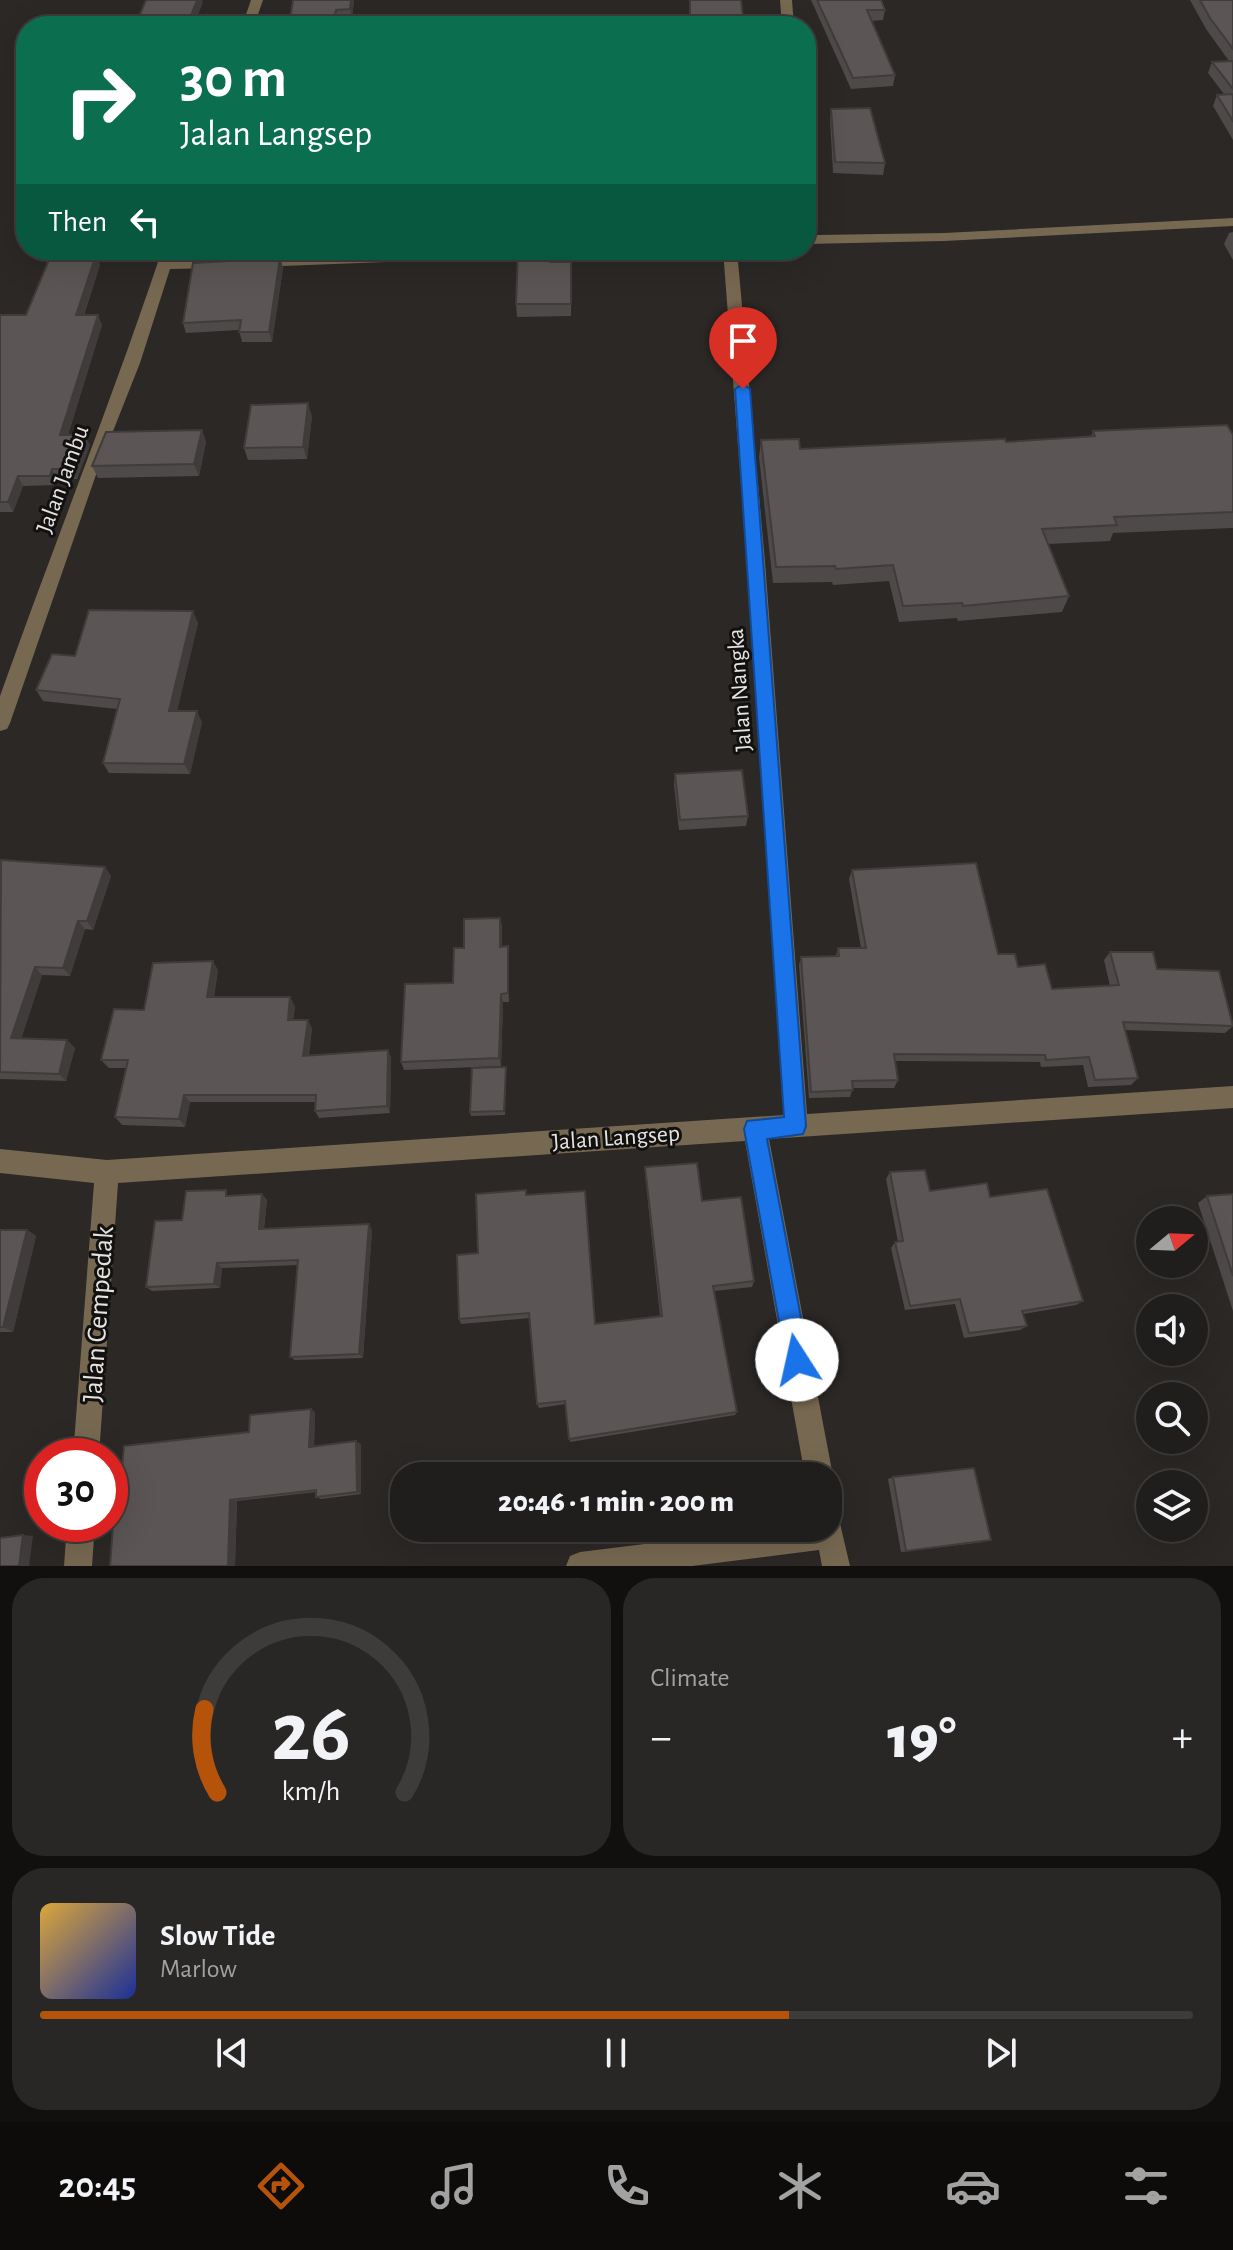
<!DOCTYPE html>
<meta charset="utf-8">
<style>
:root{--surface:#201e1c;--page:#282725;--text:#f1f3f6;--muted:#a2a2a3;--line:#3d3c3b;--accent:#b45309}
body{margin:0;font-family:"Alegreya Sans",sans-serif;background:var(--page);color:var(--text);height:100vh;display:flex;flex-direction:column;font-size:30px;white-space:nowrap}
*{box-sizing:border-box;margin:0}
p{font-size:26px;color:var(--muted)}
.icon{flex:none;width:44px;height:44px;fill:none;stroke:currentColor;stroke-width:2;stroke-linecap:round;stroke-linejoin:round}
.map{position:relative;height:1566px;overflow:hidden}
.details{display:flex;flex-direction:column;gap:12px;padding:12px;background:#12100f;flex:1}
.details>*{flex:none}
.hud{position:absolute;left:16px;top:16px;width:800px;height:244px;border-radius:32px;box-shadow:0 8px 32px #0002,0 0 0 2px var(--line);background:#0b6e4f;color:#fff;overflow:hidden}
.needle{width:52px;rotate:71deg}
.tools{position:absolute;left:1136px;top:1206px;display:grid;gap:16px}
.tools a{display:grid;place-items:center;width:72px;height:72px;border-radius:50%;background:var(--surface);box-shadow:0 8px 32px #0002,0 0 0 2px var(--line);font-size:40px}
.speed{position:absolute;left:24px;top:1438px;display:flex;gap:16px;font-size:40px;font-weight:700;text-align:center}
.speed>*{display:grid;place-content:center;width:104px;height:104px;border-radius:50%;background:var(--surface);box-shadow:0 8px 32px #0002,0 0 0 2px var(--line);line-height:1}
.speed .limit{border:12px solid #d22;background:#fff;color:#111}
.pin{position:absolute;display:grid;place-items:center;width:68px;height:68px;color:#fff;margin:-82px -34px;border-radius:50% 50% 50% 0;rotate:-45deg;box-shadow:0 0 8px #0007}
.pin .icon{rotate:45deg}
.me{position:absolute;width:88px;margin:-44px;rotate:350deg;stroke-linejoin:round;filter:drop-shadow(0 0 6px #0008)}
.turn{display:flex;align-items:center;gap:28px;height:168px;padding:0 32px;font-size:36px}
.turn .icon{width:104px;height:104px;stroke-width:2.5}
.turn b{display:block;font-size:56px;line-height:68px}
.then{display:flex;align-items:center;height:76px;padding:0 32px;background:#0003;gap:16px;font-size:30px}
.big{font-size:60px;font-weight:800;line-height:1.1}
.details .card{flex:1;display:flex;flex-direction:column;justify-content:center;gap:12px;min-width:0;padding:0 28px;border-radius:32px;background:var(--page)}
.details .dial{align-items:center;gap:0}
.dial svg{height:208px;overflow:visible;fill:none;stroke:var(--line);stroke-width:7;stroke-linecap:round;text-anchor:middle}
.dial text{fill:var(--text);stroke:none}
.song{display:flex;align-items:center;gap:24px}
.cover{width:96px;height:96px;border-radius:12px;background:linear-gradient(135deg,hsl(40 70% 55%),hsl(230 70% 35%))}
.played{height:8px;border-radius:4px;background:linear-gradient(90deg,var(--accent) 65%,var(--line) 65%)}
.keys{display:flex;justify-content:space-around;direction:ltr}
.heat{display:flex;justify-content:space-between;align-items:center;font-size:44px;direction:ltr}
.details .tiles{flex:1;display:grid;gap:12px;grid-template-columns:1fr 1fr}
.card:last-child{grid-column:span 2}
.trip{position:absolute;left:390px;top:1462px;width:452px;height:80px;border-radius:32px;background:var(--surface);box-shadow:0 8px 32px #0002,0 0 0 2px var(--line);font-weight:800;line-height:80px;text-align:center}
.dock{display:flex;height:128px;justify-content:space-around;align-items:center;background:#0d0c0b;color:var(--muted)}
.dock .icon{width:56px;height:56px}
.dock .selected{color:var(--accent)}
.dock b{font-size:36px;color:var(--text)}
.map>svg:first-child{display:block}
</style>
<div class="map">
<svg width="1233" height="1566" viewBox="0 0 1233 1566">
<rect width="100%" height="100%" fill="#2b2826"/>
<g fill="none" stroke-linecap="round" stroke-linejoin="round">
<path fill="#776851" fill-rule="evenodd" d="M251 0H263L254 26H242Z
M780 0H792L794 26H782Z
M806 208 813 212 816 235 944 233 1233 218V226L944 241 806 244Z
M162 250H176L173 260 220 258 227 263 220 268 170 269 140 363 98 469 10 723 7 729 0 731V696C53 547 112 400 162 250Z
M466 250H598L591 254 256 267 249 262 256 257Z
M723 250H737L765 562 807 1114 1233 1086V1108L769 1139 833 1476 828 1486V1476H805L745 1141 118 1183 99 1456H73L94 1183 0 1173V1149L107 1160 784 1115 747 562Z
M828 1511 838 1515 850 1566H822L819 1550 692 1566H566L570 1556 580 1552 775 1528H828Z
M67 1524H95L92 1566H64Z"/>
</g>
<path fill="#4e4a49" d="M293 0H354L352 19 338 20 336 26H289Z
M811 0H881L885 10 883 20 871 21 895 75 893 86 851 89Z
M1190 0H1233V140L1213 106 1217 95 1224 94 1208 73 1212 62 1229 61 1206 29Z
M831 109 885 163 883 175 833 173 830 120Z
M1233 232V260L1224 244 1229 233Z
M199 250H248L247 254 201 256Z
M96 255 100 265 84 315 102 325 68 435 90 445 77 479H57L55 485 23 486 13 512H0V315H26Z
M280 258 283 268 272 342H242L239 330 186 333 183 323Z
M550 262H571V316L517 317 516 304Z
M312 416 307 459 248 460 244 448Z
M202 430 206 442 199 476 98 478 92 466Z
M1093 431 1233 435V528L1113 533 1110 541 1048 544 1069 596 1062 612 958 621 957 618 899 622 889 581 833 585 832 582 773 583 759 457 761 440 800 449 1006 442 1091 437Z
M198 623 177 711 202 722 190 774 109 773 103 763 117 709 43 701 36 690 75 656Z
M675 774 748 816 746 826 679 830 674 785Z
M0 862 105 867 111 876 93 930 85 929 70 976 42 975 21 1039 75 1048 66 1081 0 1079Z
M852 870 998 954 1052 989 1110 986 1104 960 1110 952 1157 969 1233 1026 1225 1033 1125 1030 1138 1078 1131 1085 1088 1087 1083 1065 1041 1067 1040 1062 895 1061 898 1080 894 1088H853L850 1097 809 1098 799 965 801 957 836 956 838 948H861L849 879Z
M500 918 502 927V947L508 946 509 955V1002H503L501 1066 404 1070 401 1062 453 983 464 948Z
M218 970 214 997 295 1006 293 1020 312 1028 309 1055 388 1050 391 1058 390 1113 319 1118 315 1111V1102H190L185 1127 122 1125 115 1117 126 1068H109L101 1060 144 1010Z
M506 1067 505 1115 471 1116 470 1112Z
M645 1167 702 1201 754 1281 752 1287 714 1291 737 1412 735 1415 570 1442 566 1404 539 1408 537 1404 530 1318 461 1324 459 1319 478 1253 527 1195 595 1324 660 1316 645 1174Z
M890 1172 930 1191 990 1197 1083 1301 1076 1305 1023 1314 1027 1326 1020 1330 964 1338 955 1304 905 1310 891 1248 895 1242H898L886 1179Z
M262 1194 267 1200 264 1229 372 1230 363 1358 295 1360 290 1357 298 1265 222 1268 220 1288 152 1291 146 1287 182 1220 231 1195Z
M1233 1194V1311L1198 1203 1207 1196Z
M0 1230H27L36 1236 13 1332H0Z
M315 1412 314 1446 361 1444V1494L321 1499 316 1497V1492L237 1501 235 1566H110L118 1511 249 1432Z
M893 1477 984 1542 901 1552 888 1479Z"/>
<path fill="#403c3c" d="M197 0H202L203 2 194 26H187Z
M351 0H354L352 19 350 9Z
M336 10 338 20 336 26H332Z
M96 255 100 265 80 325 76 315Z
M280 258 283 268 272 342 269 332Z
M98 315 102 325 65 445 60 435Z
M308 403 312 416 307 459 303 447Z
M202 430 206 442 199 476 194 464Z
M85 435 90 445 77 479 72 469Z
M52 469 57 479 55 485 50 476Z
M18 476 23 486 13 512 8 502Z
M193 611 198 623 174 722 169 711Z
M197 711 202 722 190 774 184 764Z
M105 867 111 876 93 930 87 921Z
M500 918 502 927V955L500 947Z
M78 921 85 929 70 976 63 968Z
M508 946 509 955V1002L508 993Z
M213 961 218 970 212 1006 207 997Z
M35 967 42 975 19 1046 11 1038Z
M501 994 503 1002 501 1066 499 1058Z
M290 997 295 1006 292 1028 288 1020Z
M308 1020 312 1028 307 1064 303 1056Z
M67 1040 75 1048 66 1081 59 1074Z
M388 1050 391 1058 390 1113 387 1106Z
M184 1095 190 1102 185 1127 179 1119Z
M262 1194 267 1200 263 1234 259 1229Z
M369 1224 372 1230 363 1358 359 1354Z
M27 1230 36 1236 13 1332 3 1327Z
M217 1263 222 1268 220 1288 214 1284Z
M311 1409 315 1412 314 1450 309 1447Z
M356 1441 361 1444V1494L357 1492Z
M230 1500 237 1501 235 1566H228Z
M23 1535 33 1536 29 1566H19Z"/>
<path fill="#5b5655" stroke="#403c3c" stroke-width="2" d="M146 0H197L187 26H135Z
M293 0H351L350 9 336 10 332 26H289Z
M690 0H741L744 26H618V19L690 17Z
M817 0H881L885 10H867L895 75 853 78Z
M1200 0H1233V49L1210 18Z
M1233 61V89L1212 62Z
M1233 94V121L1217 95Z
M870 108 885 163 835 162 831 109Z
M518 250H550V262H571V304H516Z
M51 255H96L76 315H98L60 435H85L72 469H52L50 476H18L8 502H0V315H26Z
M280 258 269 332H239L241 320 183 323 193 263Z
M308 403 303 447 244 448 251 405Z
M1227 425 1233 435V512L1114 517 1117 525 1042 529 1069 596 963 606 962 603 903 606 893 565 836 569 835 566 776 567 761 440 799 439 800 449 1005 439 1006 442 1095 436 1093 431Z
M202 430 194 464 92 466 106 432Z
M89 610 193 611 169 711H197L184 764 103 763 120 699 36 690 52 654 75 656Z
M742 770 748 816 680 820 675 774Z
M1 860 105 867 87 921H78L63 968 35 967 11 1038 67 1040 59 1074 0 1072Z
M976 863 998 954H1015L1018 967 1045 964 1052 989 1119 985 1110 952H1153L1157 969 1219 971 1233 1026 1123 1022 1138 1078 1095 1080 1089 1057 1046 1060 1045 1055 894 1054 898 1080 852 1081 853 1090 811 1092 801 957 839 956 838 948H866L852 870Z
M500 918V947L508 946V993L501 994 499 1058 401 1062 405 984 453 983 454 948H464V919Z
M213 961 207 997H290L288 1020H308L303 1056 388 1050 387 1106 315 1111 316 1095H184L179 1119 115 1117 128 1060H101L114 1009 144 1010 153 963Z
M506 1067 504 1111 470 1112 472 1068Z
M697 1163 702 1201 741 1197 754 1281 713 1286 737 1412 569 1439 565 1401 537 1404 529 1313 459 1319 457 1255 478 1253 476 1194 526 1190V1195L585 1191 595 1324 662 1316 645 1167Z
M925 1170 930 1191 987 1183 990 1197 1047 1189 1083 1301 1022 1311 1027 1326 969 1333 960 1299 910 1306 895 1242 903 1241 890 1172Z
M226 1190V1196L262 1194 259 1229 369 1224 359 1354 290 1357 298 1260 217 1263 214 1284 146 1287 155 1221 182 1220 186 1191Z
M1233 1194V1276L1207 1196Z
M0 1230H27L3 1327H0Z
M311 1409 309 1447 356 1441 357 1492 316 1497V1490L230 1500 228 1566H110L114 1512 118 1511 124 1446 249 1432 250 1415Z
M974 1468 991 1540 906 1551 893 1477Z
M23 1535 19 1566H0V1538Z"/>
<path fill="#1a73e8" stroke="#114b97" stroke-width="2" d="M743 384 750 389 806 1126 803 1134 767 1139 809 1360 806 1369 797 1372 789 1369 786 1360 744 1129 747 1121 784 1117 735 389Z"/>
<g text-anchor="middle" stroke-width="6" stroke-linejoin="round" paint-order="stroke">
<g font-size="24" fill="#e5e3e1" stroke="#121110">
<text transform="translate(62 479) rotate(-70)" y="8">Jalan Jambu</text>
<text transform="translate(739 690) rotate(-94)" y="8">Jalan Nangka</text>
<text transform="translate(616 1137) rotate(-4)" y="8">Jalan Langsep</text>
</g>
<g font-size="28" fill="#e5e3e1" stroke="#121110">
<text transform="translate(97 1314) rotate(-86)" y="10">Jalan Cempedak</text>
</g>
</g>
</svg>
<div class="tools">
<a><svg class="needle" viewBox="-14 -14 28 28"><path d="M0-13l5 13h-10z" fill="#e53935"/><path d="M0 13l5-13h-10z" fill="#a2a2a3"/></svg></a>
<a><svg class="icon" aria-label="sound" viewBox="0 0 24 24"><path d="M4 9h4l5-4v14l-5-4H4zM17 9q2 3 0 6"/></svg></a>
<a><svg class="icon" aria-label="search" viewBox="0 0 24 24"><circle cx="10" cy="10" r="6"/><path d="M15 15l6 6"/></svg></a>
<a><svg class="icon" aria-label="layers" viewBox="0 0 24 24"><path d="M12 4l9 5-9 5-9-5zM3 14l9 5 9-5"/></svg></a>
</div>
<div class="speed"><div class="limit">30</div></div>
<div class="pin" style="left:743px;top:389px;background:#d93025"><svg class="icon" aria-label="arrive" viewBox="0 0 24 24"><path d="M6 21V4h12l-3 4 3 4H6"/></svg></div>
<svg class="me" style="left:797px;top:1360px" viewBox="-20 -20 40 40"><circle r="19" fill="#fff"/><path d="M0-13L10 11 0 6-10 11z" fill="#1a73e8"/></svg>
<div class="trip">20:46 · 1 min · 200 m</div>
<div class="hud">
<div class="turn"><svg class="icon" aria-label="right" viewBox="0 0 24 24"><path d="M7 20v-9h11M14 6l5 5-5 5"/></svg><div><b>30 m</b>Jalan Langsep</div></div>
<div class="then">Then<svg class="icon" aria-label="left" viewBox="0 0 24 24"><path d="M17 20v-9H6M10 6l-5 5 5 5"/></svg></div>
</div>
</div>
<section class="details">
<div class="tiles">
<div class="card dial"><svg viewBox="0 0 100 80">
<path d="M14 69A42 42 0 1 1 86 69"/>
<path d="M14 69A42 42 0 0 1 9 37" stroke="#b45309"/>
<text x="50" y="56" font-size="32" font-weight="700">26</text>
<text x="50" y="72" font-size="11">km/h</text>
</svg></div>
<div class="card"><p>Climate</p>
<div class="heat"><a>−</a><b class="big">19°</b><a>+</a></div>
</div>
<div class="card">
<div class="song"><i class="cover"></i><div><b>Slow Tide</b><p>Marlow</p></div></div>
<div class="played"></div>
<div class="keys"><svg class="icon" aria-label="previous" viewBox="0 0 24 24"><path d="M18 5L8 12l10 7zM5 5v14"/></svg><svg class="icon" aria-label="pause" viewBox="0 0 24 24"><path d="M8 5v14M16 5v14"/></svg><svg class="icon" aria-label="next" viewBox="0 0 24 24"><path d="M6 5l10 7-10 7zM19 5v14"/></svg></div>
</div>
</div>
</section>
<nav class="dock">
<b>20:45</b>
<svg class="icon selected" aria-label="directions" viewBox="0 0 24 24"><path d="M12 3l9 9-9 9-9-9zM9 14v-3h6M13 9l2 2-2 2"/></svg>
<svg class="icon" aria-label="music" viewBox="0 0 24 24"><path d="M9 18V5l10-2v13"/><circle cx="6" cy="18" r="3"/><circle cx="16" cy="16" r="3"/></svg>
<svg class="icon" aria-label="phone" viewBox="0 0 24 24"><path d="M5 4h4l2 5-3 2q2 4 5 5l2-3 5 2v4C11 20 4 13 5 4z"/></svg>
<svg class="icon" aria-label="climate" viewBox="0 0 24 24"><path d="M12 3v18M4 7l16 10M4 17L20 7"/></svg>
<svg class="icon" aria-label="car" viewBox="0 0 24 24"><path d="M5 17H2v-5l4-1 3-4h7l3 4 3 1v5h-3M9 17h6M6 11h13"/><circle cx="7" cy="17" r="2"/><circle cx="17" cy="17" r="2"/></svg>
<svg class="icon" aria-label="filters" viewBox="0 0 24 24"><path d="M4 7h16M4 17h16"/><circle cx="9" cy="7" r="2"/><circle cx="15" cy="17" r="2"/></svg>
</nav>
